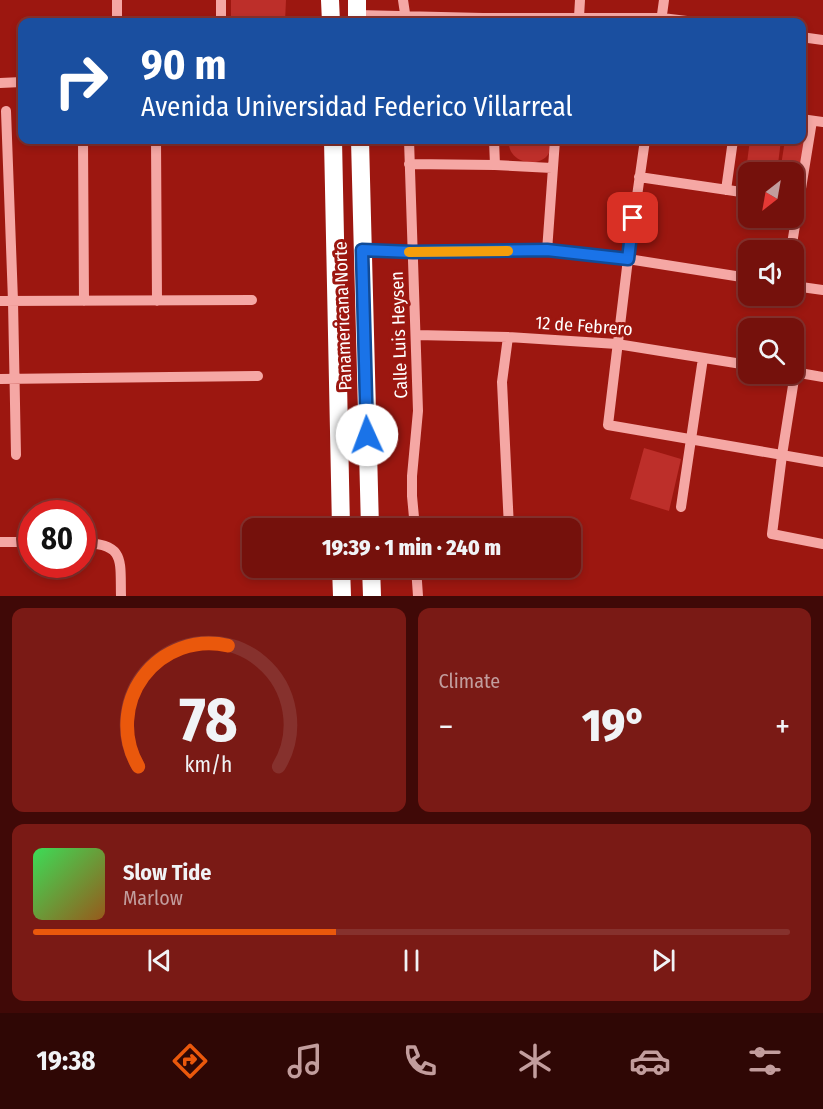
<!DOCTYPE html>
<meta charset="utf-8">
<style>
:root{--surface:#75110c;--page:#7a1a15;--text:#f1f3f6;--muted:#c29d9d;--line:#86312d;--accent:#ea580c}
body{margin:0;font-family:"Fira Sans Condensed",sans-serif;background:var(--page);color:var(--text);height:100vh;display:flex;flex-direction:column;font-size:22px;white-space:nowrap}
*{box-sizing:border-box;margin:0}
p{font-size:20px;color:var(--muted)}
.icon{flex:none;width:33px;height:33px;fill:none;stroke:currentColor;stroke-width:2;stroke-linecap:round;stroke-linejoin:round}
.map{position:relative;height:596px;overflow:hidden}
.drawer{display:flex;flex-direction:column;gap:12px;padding:12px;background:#400907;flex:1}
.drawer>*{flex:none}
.hud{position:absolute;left:18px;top:18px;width:788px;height:126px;border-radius:12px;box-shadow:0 3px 9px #0003,0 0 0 2px var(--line);background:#1a4fa0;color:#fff;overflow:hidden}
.needle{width:39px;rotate:211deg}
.fabs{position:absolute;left:738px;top:162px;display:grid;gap:12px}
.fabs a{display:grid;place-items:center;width:66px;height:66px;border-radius:12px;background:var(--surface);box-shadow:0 3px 9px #0003,0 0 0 2px var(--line);font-size:30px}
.speed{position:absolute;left:18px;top:500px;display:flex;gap:12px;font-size:30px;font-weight:700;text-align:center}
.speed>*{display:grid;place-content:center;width:78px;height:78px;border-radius:50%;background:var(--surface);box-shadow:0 3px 9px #0003,0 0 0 2px var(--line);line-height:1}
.speed .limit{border:9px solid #d22;background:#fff;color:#111}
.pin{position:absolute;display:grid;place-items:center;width:51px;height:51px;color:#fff;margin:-26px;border-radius:12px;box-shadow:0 3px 9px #0006}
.me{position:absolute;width:66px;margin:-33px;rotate:358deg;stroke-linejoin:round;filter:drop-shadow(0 0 4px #0008)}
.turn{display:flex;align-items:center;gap:21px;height:126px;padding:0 24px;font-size:27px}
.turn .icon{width:78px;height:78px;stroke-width:2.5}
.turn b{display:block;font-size:42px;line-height:51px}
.big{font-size:45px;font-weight:800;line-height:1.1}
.drawer .tile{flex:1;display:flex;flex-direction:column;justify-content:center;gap:9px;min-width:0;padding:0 21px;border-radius:12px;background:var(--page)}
.drawer .dial{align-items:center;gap:0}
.dial svg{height:156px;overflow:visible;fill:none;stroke:var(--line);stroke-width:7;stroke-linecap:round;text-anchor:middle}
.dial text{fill:var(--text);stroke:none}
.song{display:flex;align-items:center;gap:18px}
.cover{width:72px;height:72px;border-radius:9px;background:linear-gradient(135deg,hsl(130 70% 55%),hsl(30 70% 35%))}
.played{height:6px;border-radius:3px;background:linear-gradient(90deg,var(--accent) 40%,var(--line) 40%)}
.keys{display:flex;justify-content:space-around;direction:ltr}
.heat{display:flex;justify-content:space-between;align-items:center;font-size:33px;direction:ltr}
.drawer .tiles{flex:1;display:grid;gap:12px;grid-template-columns:1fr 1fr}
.tile:last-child{grid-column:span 2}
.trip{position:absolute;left:242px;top:518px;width:339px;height:60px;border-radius:12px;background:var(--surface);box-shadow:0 3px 9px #0003,0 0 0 2px var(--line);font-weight:800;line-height:60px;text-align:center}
.dock{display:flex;height:96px;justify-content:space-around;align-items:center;background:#2f0705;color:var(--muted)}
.dock .icon{width:42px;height:42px}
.dock .on{color:var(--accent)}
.dock b{font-size:27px;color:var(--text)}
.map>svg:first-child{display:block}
</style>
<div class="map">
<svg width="823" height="596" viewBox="0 0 823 596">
<rect width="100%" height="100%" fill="#9c1710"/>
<path fill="#bd2f2a" d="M231 0H286L285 22H231Z
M801 130 806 131 797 194 794 193V172H780L785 140H801Z
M508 140H553C552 144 551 150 549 153 542 166 520 165 512 153 509 149 509 144 508 140Z
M750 140H781L777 172H748V186L744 185Z
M644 448 681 459 669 511 630 499Z"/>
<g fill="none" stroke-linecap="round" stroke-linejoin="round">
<path stroke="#f5a7a4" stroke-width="10" d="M117 0V22
M221 0V22
M403 0 406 20
M357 15 483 18H662L695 22
M579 17 580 0
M661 22 664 0
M801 37 823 40
M0 83 22 82
M6 111 13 301 16 455
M801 119 823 122
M83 140 84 301
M156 140 157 301
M409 140 418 411 412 476V496L415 528
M494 140 495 165
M645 140 628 259 608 425 823 462
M409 164 495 165 552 168
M639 177 748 193
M726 190 733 140
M362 250 413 252 547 251 628 259 748 278
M791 250 812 121
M547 251 555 140
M794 286 823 290
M0 301 252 300
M416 335 508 337 617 344 748 365
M508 337 502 382 509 528
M794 372 823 377
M795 373 782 455 772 534 823 544
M0 379 258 376
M681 507 703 358
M0 542H32
M82 543C126 543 120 561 121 596
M416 567 418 596"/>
<path stroke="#fff" stroke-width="18" d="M330 0 331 22
M357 0V22
M333 140 341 528
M360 140 370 528
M341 567 342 596
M371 567 372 596"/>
</g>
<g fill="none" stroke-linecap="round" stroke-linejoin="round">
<defs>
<path id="route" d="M367 435 362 250 413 252 547 250 628 259 633 218"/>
</defs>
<use href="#route" stroke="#114b97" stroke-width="15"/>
<use href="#route" stroke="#1a73e8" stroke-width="10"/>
<path stroke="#f59e0b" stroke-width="10" d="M409 252 508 251"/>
</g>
<g text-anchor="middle" stroke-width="6" stroke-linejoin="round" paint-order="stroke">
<g font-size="18" fill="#fff" stroke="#9c1710">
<text transform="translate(343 316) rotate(-92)" y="6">Panamericana Norte</text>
<text transform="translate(584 326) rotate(4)" y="6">12 de Febrero</text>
<text transform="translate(399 335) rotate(-92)" y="6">Calle Luis Heysen</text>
</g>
</g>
</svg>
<div class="fabs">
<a><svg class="needle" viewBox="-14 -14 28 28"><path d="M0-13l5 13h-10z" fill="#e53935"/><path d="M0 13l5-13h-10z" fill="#c29d9d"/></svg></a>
<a><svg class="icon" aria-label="sound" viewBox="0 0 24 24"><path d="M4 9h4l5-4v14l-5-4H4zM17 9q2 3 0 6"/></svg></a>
<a><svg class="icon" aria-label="search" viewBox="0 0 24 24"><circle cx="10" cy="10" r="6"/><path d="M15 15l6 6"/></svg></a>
</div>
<div class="speed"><div class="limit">80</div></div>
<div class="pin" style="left:633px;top:218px;background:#d93025"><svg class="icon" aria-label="arrive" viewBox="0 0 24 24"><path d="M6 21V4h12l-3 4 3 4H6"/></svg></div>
<svg class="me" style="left:367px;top:435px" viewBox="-20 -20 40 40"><circle r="19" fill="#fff"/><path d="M0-13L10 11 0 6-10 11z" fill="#1a73e8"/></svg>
<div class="trip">19:39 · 1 min · 240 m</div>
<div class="hud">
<div class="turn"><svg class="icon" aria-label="right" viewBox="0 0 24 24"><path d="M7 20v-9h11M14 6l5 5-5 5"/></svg><div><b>90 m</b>Avenida Universidad Federico Villarreal</div></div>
</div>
</div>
<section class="drawer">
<div class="tiles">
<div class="tile dial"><svg viewBox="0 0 100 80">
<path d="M14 69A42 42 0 1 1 86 69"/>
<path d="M14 69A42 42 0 0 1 60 7" stroke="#ea580c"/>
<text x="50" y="56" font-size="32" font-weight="700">78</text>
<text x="50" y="72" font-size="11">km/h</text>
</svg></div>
<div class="tile"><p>Climate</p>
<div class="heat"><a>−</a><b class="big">19°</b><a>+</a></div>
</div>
<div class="tile">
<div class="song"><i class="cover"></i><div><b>Slow Tide</b><p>Marlow</p></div></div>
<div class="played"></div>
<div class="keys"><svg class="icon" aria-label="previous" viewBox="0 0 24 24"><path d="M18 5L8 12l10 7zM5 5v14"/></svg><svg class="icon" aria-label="pause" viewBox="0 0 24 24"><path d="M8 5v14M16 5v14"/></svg><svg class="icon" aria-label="next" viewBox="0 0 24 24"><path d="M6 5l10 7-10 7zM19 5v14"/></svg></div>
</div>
</div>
</section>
<nav class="dock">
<b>19:38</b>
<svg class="icon on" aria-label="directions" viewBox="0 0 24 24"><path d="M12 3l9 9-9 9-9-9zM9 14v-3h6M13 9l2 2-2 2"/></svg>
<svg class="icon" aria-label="music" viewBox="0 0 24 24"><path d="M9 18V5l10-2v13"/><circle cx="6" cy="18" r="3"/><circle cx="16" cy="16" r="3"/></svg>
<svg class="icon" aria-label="phone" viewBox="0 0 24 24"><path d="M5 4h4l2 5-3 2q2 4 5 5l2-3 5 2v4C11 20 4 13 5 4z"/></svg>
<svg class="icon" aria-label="climate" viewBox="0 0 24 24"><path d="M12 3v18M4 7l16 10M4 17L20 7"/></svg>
<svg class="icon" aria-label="car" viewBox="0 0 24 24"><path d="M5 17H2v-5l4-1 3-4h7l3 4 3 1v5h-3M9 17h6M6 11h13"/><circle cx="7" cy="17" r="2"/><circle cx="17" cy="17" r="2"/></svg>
<svg class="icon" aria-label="filters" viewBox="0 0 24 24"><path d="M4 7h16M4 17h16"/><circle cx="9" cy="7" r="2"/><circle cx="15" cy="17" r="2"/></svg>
</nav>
